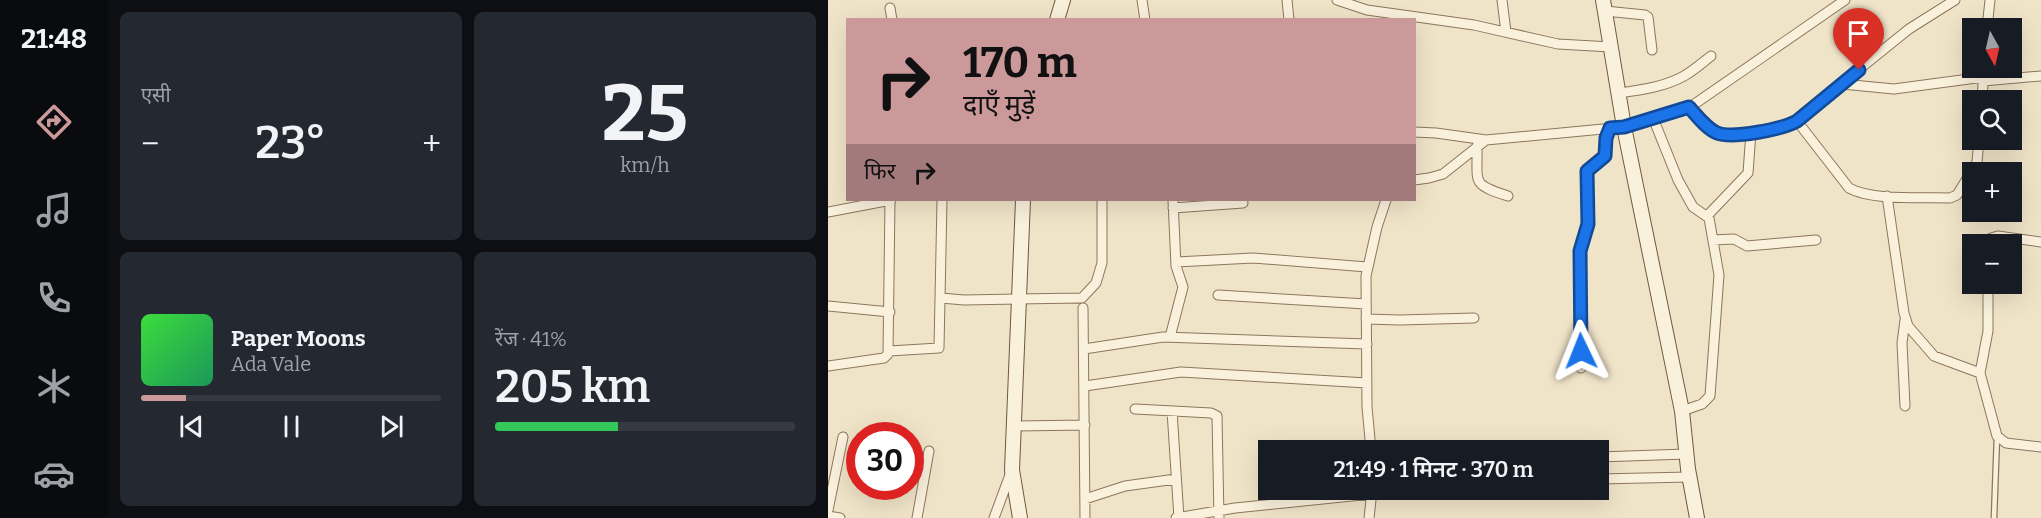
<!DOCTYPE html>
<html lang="hi">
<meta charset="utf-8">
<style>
:root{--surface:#171b24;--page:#242831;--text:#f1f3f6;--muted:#9ea1a6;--line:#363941;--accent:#cc999b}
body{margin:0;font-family:Bitter,"Noto Sans Devanagari",serif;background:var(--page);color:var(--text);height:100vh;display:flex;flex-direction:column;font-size:22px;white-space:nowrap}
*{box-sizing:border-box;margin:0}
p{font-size:20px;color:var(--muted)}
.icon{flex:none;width:33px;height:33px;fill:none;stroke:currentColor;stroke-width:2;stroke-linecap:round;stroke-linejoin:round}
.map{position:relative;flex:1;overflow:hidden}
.panel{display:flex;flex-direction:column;gap:12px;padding:12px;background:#0d0f14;width:720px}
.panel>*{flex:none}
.top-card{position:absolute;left:18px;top:18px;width:570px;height:183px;border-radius:0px;box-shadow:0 6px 24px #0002;background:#cc999b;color:#111;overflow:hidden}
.needle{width:39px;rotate:172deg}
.tools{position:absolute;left:1134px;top:18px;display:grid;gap:12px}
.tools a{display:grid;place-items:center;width:60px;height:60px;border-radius:0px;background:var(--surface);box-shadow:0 6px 24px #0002;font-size:30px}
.speed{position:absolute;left:18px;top:422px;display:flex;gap:12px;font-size:30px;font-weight:700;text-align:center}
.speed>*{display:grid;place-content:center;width:78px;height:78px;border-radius:50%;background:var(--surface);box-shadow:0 6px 24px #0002;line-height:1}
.speed .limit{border:9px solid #d22;background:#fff;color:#111}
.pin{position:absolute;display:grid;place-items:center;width:51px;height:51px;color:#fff;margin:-62px -26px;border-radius:50% 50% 50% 0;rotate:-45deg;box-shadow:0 0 6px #0007}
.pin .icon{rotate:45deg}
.me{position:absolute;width:66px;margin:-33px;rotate:358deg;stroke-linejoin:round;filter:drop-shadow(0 0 4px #0008)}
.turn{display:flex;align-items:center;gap:21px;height:126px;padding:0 18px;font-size:27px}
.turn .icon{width:78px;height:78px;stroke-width:2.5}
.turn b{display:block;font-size:42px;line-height:51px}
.then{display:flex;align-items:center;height:57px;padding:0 18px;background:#0003;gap:12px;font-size:22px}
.big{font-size:45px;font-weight:600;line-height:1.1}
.panel .widget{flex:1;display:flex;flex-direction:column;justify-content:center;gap:9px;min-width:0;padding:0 21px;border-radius:9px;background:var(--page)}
.panel .dial{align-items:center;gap:0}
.dial b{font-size:78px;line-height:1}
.song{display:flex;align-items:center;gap:18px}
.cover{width:72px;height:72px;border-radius:9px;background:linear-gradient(135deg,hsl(120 70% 55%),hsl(150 70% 35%))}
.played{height:6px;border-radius:3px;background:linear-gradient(90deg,var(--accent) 15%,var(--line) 15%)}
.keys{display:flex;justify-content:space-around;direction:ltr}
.heat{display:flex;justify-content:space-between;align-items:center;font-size:33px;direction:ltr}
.charge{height:9px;border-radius:4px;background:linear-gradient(90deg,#34c759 41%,var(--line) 0)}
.panel .tiles{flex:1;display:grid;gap:12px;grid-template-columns:repeat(2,1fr)}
.trip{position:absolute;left:430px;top:440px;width:351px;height:60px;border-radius:0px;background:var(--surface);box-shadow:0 6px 24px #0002;font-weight:600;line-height:60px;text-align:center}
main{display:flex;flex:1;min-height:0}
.dock{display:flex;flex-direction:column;width:108px;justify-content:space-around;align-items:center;background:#090b0e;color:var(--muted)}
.dock .icon{width:42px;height:42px}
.dock .active{color:var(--accent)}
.dock b{font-size:27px;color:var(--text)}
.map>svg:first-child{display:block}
</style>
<main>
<nav class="dock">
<b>21:48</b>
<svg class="icon active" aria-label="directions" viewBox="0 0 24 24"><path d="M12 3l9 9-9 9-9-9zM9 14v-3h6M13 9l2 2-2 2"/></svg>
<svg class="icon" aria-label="music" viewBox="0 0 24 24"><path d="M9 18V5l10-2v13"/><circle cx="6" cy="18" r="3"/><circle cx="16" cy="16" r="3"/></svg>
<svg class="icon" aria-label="phone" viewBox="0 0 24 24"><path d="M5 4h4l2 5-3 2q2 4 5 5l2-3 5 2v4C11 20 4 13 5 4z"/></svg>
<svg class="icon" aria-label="climate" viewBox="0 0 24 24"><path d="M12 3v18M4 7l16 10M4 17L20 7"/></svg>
<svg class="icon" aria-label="car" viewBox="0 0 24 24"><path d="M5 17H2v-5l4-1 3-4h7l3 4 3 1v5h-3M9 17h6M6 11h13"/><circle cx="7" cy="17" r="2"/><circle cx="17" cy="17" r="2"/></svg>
</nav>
<section class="panel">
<div class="tiles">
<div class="widget"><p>एसी</p>
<div class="heat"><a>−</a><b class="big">23°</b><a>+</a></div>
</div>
<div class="widget dial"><b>25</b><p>km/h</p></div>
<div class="widget">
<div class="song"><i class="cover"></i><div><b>Paper Moons</b><p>Ada Vale</p></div></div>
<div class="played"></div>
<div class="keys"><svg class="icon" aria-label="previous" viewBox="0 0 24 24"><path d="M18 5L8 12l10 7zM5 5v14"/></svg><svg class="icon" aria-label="pause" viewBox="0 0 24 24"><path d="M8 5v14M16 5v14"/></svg><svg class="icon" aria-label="next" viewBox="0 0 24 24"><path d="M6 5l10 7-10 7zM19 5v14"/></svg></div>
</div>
<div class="widget"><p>रेंज · 41%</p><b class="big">205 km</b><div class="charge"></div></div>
</div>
</section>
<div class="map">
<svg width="1213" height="518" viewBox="0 0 1213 518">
<rect width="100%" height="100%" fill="#f0e4c8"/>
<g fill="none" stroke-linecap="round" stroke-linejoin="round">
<defs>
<path id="lane" d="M1166 518 1169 436"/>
<path id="street" d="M314 0 317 20
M459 0 461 20
M509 0 539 10 646 25 730 44 783 47
M674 0 678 32
M62 8 64 20
M777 11 817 15 820 17 824 50
M1159 28 1162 0
M1155 81 1213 76
M1014 84 1066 89 1156 77
M791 93C813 90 836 87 856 76 865 71 874 63 883 56
M1154 100 1156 68
M861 107 882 128 898 135H909L963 124 1081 29 1127 0
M825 118 850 180 865 207 881 218 891 275 882 396 874 404 854 411
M969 121 1021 188C1044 201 1096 197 1122 198L1129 195 1149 162 1151 140
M586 132 608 133 658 140
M649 146C650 183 642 184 680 196
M586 180 601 178 615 174 658 140 796 127 857 109 868 103 1017 0
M1059 196 1076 313 1080 326 1106 356 1152 373
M345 208 415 203
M0 212 63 200
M879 216 920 173 923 132
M885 240 906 239 919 246 988 240
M1162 244 1163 238 1170 236 1213 242
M348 262 425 258 539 267
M1160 284V331L1152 373 1169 436 1178 443 1213 447
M390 295 538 304
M113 298 136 300 254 298 268 283 274 263V200
M0 306 62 312
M255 308 257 518
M538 319 572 320 646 318
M1077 320 1074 343 1077 406
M342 337 355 287 348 266 345 200
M256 349 335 337 539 344
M61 351 111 348 114 200
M0 366 56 358 60 354 62 200
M753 368 752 251 760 223 758 171 760 168 777 156 778 138 782 128
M257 386 353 372 539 383
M307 409 383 413 389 416 391 518
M344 411 351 518
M186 426 257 425
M543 450 539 407 538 276 549 227 558 200
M771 457 858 454
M771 479 861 477
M257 499 297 486 348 479
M0 510 15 437
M0 516 12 518
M89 518 101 451
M166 518 183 472
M348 518 407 508 543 494
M541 518 544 491"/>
<path id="secondary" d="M775 0 796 127 854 411 860 469 869 518
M229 20 235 0
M192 518 184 470 195 200"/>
</defs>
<use href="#lane" stroke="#8d765c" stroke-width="7"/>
<use href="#street" stroke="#8d765c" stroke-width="11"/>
<use href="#secondary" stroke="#6f573f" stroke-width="16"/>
<use href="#lane" stroke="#faf1dc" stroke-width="4.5"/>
<use href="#street" stroke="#faf1dc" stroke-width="9"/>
<use href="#secondary" stroke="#faf1dc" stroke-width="14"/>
</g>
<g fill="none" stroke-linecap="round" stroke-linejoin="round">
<defs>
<path id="route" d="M753 351 752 251 760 224 759 171 777 156 778 138 782 128 796 127 861 107C869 116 878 128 889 133 905 139 955 129 969 121L1031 70"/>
</defs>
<use href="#route" stroke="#114b97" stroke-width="15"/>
<use href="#route" stroke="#1a73e8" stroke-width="10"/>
</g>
</svg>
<div class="tools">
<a><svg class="needle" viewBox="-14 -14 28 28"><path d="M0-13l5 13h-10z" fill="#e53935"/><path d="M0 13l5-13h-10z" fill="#9ea1a6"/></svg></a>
<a><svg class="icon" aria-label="search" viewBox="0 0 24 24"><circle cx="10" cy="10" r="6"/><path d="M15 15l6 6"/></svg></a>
<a>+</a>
<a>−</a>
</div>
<div class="speed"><div class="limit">30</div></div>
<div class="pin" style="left:1031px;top:70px;background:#d93025"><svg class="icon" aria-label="arrive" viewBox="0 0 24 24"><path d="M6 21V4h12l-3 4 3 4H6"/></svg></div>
<svg class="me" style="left:753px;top:351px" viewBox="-20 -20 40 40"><path d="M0-17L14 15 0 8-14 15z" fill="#1a73e8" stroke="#fff" stroke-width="4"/></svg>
<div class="trip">21:49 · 1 मिनट · 370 m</div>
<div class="top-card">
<div class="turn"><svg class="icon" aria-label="right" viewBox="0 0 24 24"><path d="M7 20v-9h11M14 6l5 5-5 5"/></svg><div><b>170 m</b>दाएँ मुड़ें</div></div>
<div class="then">फिर<svg class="icon" aria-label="right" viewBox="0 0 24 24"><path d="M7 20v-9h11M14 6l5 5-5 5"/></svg></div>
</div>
</div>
</main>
